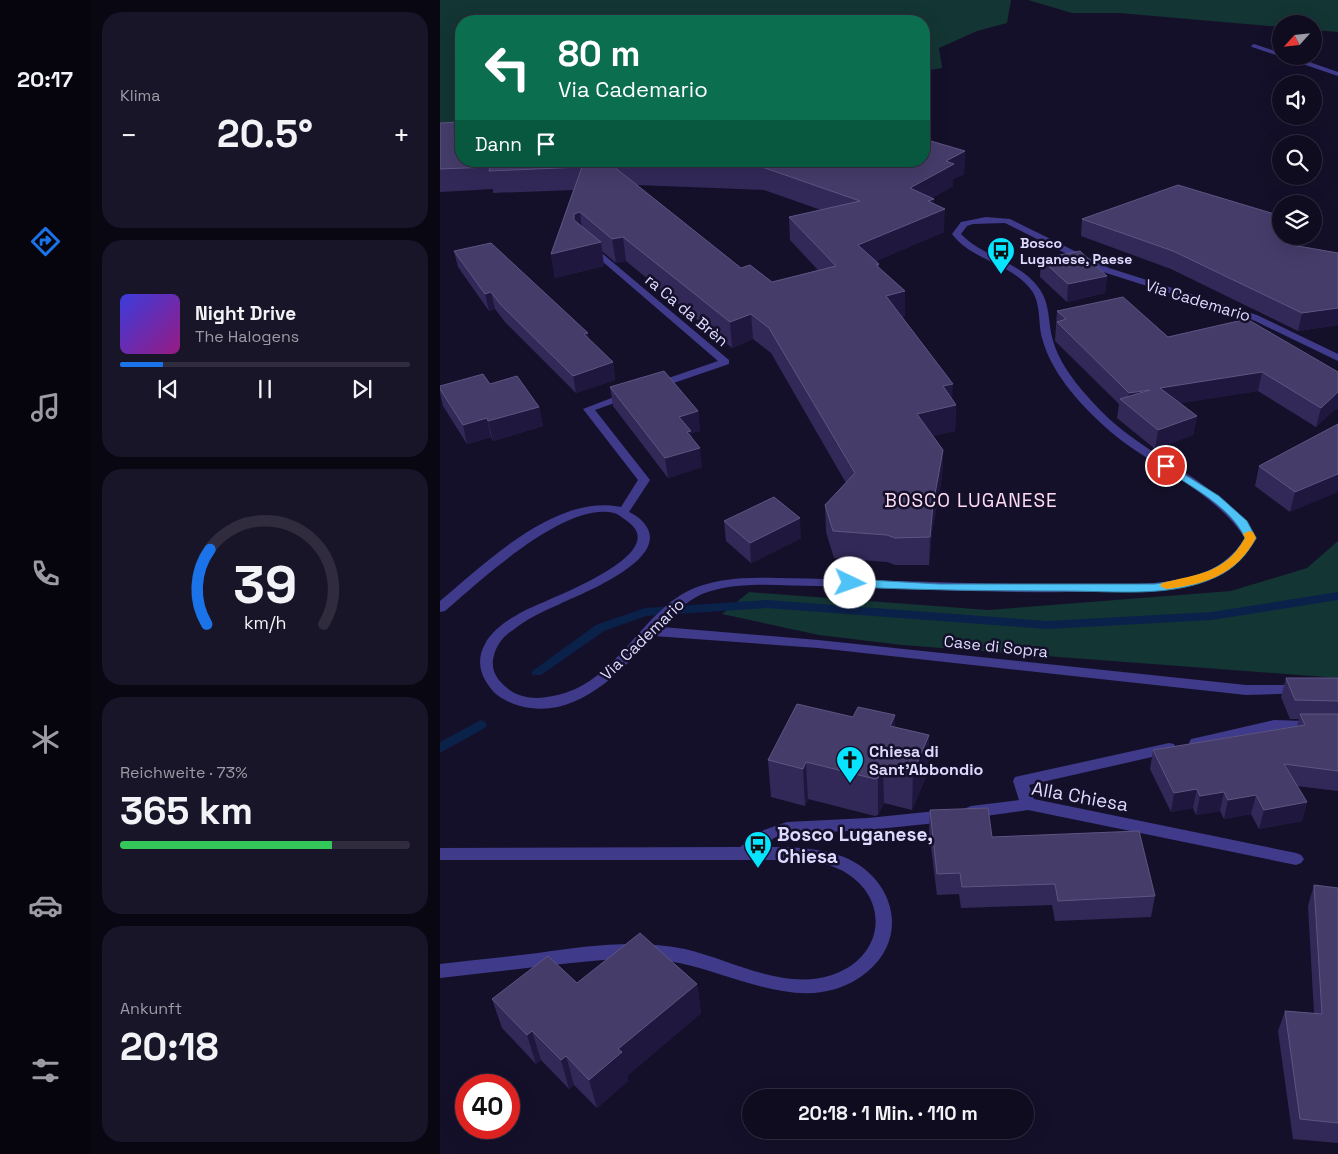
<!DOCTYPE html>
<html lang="de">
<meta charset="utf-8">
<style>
:root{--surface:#100c20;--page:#191529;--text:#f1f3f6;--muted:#9c9ba5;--line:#302c3e;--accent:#1a73e8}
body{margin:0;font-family:"Space Grotesk",sans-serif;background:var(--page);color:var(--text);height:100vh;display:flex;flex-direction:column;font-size:19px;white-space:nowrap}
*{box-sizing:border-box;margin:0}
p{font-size:16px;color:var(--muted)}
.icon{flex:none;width:28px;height:28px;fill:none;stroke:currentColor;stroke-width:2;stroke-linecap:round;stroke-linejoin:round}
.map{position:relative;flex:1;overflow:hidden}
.sheet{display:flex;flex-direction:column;gap:12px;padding:12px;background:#090712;width:350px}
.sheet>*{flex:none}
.hud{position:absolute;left:15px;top:15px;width:475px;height:152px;border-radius:20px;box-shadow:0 5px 20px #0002,0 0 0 1px var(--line);background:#0b6e4f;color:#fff;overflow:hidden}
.needle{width:32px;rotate:243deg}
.fabs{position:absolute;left:832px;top:15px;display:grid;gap:10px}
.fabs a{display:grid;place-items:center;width:50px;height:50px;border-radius:50%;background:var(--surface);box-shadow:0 5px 20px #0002,0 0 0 1px var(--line);font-size:25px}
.speed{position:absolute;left:15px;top:1074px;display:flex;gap:10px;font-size:25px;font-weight:700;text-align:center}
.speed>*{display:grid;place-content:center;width:65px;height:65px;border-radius:50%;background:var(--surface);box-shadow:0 5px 20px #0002,0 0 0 1px var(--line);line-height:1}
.speed .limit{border:8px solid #d22;background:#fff;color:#111}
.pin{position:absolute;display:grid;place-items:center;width:42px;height:42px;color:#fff;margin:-21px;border:2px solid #fff;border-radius:50%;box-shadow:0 1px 5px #0007}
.me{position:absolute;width:55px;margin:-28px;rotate:93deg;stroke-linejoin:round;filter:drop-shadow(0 0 4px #0008)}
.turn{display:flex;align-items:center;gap:18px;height:105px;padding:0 20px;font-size:22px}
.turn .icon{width:65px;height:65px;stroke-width:2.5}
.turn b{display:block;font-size:35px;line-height:42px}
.then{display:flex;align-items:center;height:48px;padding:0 20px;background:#0003;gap:10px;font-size:19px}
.big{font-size:38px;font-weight:600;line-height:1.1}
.sheet .card{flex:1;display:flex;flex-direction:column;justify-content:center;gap:8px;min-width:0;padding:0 18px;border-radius:20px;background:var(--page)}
.sheet .dial{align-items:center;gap:0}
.dial svg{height:130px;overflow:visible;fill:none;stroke:var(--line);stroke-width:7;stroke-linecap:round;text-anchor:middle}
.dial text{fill:var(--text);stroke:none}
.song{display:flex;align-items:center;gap:15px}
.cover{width:60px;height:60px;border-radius:8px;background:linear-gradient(135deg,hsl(240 70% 55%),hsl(310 70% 35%))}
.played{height:5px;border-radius:2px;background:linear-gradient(90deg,var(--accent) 15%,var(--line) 15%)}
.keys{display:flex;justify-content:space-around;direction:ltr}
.heat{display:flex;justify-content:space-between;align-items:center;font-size:28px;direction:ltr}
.charge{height:8px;border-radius:4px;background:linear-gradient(90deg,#34c759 73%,var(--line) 0)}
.trip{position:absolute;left:302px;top:1089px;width:292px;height:50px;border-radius:25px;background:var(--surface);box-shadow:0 5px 20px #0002,0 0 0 1px var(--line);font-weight:600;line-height:50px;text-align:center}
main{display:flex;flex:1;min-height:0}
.tabs{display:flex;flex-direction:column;width:90px;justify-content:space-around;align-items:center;background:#06050d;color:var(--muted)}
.tabs .icon{width:35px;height:35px}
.tabs .current{color:var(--accent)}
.tabs b{font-size:22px;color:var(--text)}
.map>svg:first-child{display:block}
</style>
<main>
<nav class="tabs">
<b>20:17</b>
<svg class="icon current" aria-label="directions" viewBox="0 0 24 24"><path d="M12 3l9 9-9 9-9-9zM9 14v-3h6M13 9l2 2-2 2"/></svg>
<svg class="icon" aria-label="music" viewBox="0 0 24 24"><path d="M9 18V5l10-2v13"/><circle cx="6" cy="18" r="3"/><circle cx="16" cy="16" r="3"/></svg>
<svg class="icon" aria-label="phone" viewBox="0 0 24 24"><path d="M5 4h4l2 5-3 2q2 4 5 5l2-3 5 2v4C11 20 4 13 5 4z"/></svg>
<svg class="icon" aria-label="climate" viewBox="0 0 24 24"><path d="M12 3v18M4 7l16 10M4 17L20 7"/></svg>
<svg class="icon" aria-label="car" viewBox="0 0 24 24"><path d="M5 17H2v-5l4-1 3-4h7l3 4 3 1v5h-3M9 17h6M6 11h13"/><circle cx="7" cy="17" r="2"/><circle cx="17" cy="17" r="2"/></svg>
<svg class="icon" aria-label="filters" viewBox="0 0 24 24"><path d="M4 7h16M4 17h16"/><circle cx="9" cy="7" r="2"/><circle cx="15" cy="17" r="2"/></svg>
</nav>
<section class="sheet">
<div class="card"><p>Klima</p>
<div class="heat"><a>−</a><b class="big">20.5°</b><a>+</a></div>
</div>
<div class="card">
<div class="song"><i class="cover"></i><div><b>Night Drive</b><p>The Halogens</p></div></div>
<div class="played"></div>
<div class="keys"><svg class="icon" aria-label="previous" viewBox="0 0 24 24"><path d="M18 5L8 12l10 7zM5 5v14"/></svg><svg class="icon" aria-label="pause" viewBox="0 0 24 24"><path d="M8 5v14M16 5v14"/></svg><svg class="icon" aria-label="next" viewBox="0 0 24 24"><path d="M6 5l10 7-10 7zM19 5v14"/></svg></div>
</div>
<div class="card dial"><svg viewBox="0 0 100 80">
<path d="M14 69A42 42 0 1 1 86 69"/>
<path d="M14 69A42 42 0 0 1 16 23" stroke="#1a73e8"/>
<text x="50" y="56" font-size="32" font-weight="700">39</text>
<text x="50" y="72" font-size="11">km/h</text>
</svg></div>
<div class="card"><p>Reichweite · 73%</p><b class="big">365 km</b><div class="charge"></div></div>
<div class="card"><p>Ankunft</p><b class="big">20:18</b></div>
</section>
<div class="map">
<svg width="898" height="1154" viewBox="0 0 898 1154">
<rect width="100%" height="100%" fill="#15102a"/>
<path fill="#133534" d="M0 0H571L567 23 537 31 499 48 502 68 484 71V21H21V123L0 127Z
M588 0H898V32L874 30V24H841V27L679 13H632Z
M898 541V678L462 645 379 635 282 614 309 592 548 610 791 591 867 568Z"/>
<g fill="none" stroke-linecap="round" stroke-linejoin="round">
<path fill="#0a214a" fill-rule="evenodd" d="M898 592V600L772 620 607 629 327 608 206 616 164 631 101 675H93L91 672 156 625 205 608 327 600 607 621 772 612Z
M41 720 45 722 47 725 45 728 0 753V742Z"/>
<path fill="#3f3b8a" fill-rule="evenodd" d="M814 44 841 53V56H852L898 72V76L812 47 811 46Z
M546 217 570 219 669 268 817 315 898 354V361L811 319 663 272 565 223 533 224 527 226 521 234C543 257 579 261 598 287 610 302 608 320 612 337 619 366 642 391 662 412 710 460 779 480 817 538 806 556 794 570 774 578 732 594 686 592 643 592 555 593 467 589 378 586 341 586 297 580 262 594 246 601 233 615 222 627L378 640 806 685H861L866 687 868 690 866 693 806 695 378 648 214 636C180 672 136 721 80 706 68 702 56 697 49 686 39 673 37 658 45 644 52 630 69 619 82 612 101 601 236 555 187 521 183 518 178 514 174 513 125 501 40 581 5 611L0 612V601C45 563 117 493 181 507L198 480 143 409 187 392 191 393V397L155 410 210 480 189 512C193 514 199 517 202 521 238 557 141 594 120 604 103 611 87 619 73 630 62 637 55 647 53 660 51 674 61 684 71 691 82 698 95 699 107 697 173 689 195 620 246 592 272 578 307 577 336 578 434 579 533 585 632 584 672 584 715 587 755 576 777 569 793 557 805 538 770 486 707 466 663 425 638 402 611 372 602 338 598 323 601 304 592 291 572 263 532 261 512 234L521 222Z
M151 244 289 360V364L219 388H211V384L278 361 148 249 147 247Z
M834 720 898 722V732L834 730 756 748 751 747 749 743 751 739 756 738Z
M729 743 734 744 736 748 734 752 589 785 594 799 856 853 861 855 864 859 861 863 856 865 588 810 531 818 526 816 523 812 526 808 531 806 579 800 573 781 575 777Z
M506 810 511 812 514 816 511 820 506 822 428 830 347 834 334 838 322 847C349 847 379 847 404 857 453 877 471 936 427 972 367 1021 293 971 229 961 197 955 163 960 131 963 87 968 44 973 0 978V964C33 960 65 957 98 953 146 946 197 939 245 949 292 960 343 991 392 975 446 957 451 896 401 870 380 859 353 860 330 860H0V848L300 847 324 830 347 822 428 818Z"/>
</g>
<path fill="#332959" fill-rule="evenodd" d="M0 123 525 151 524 174 513 179V186L492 198 504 232 436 261 439 264V268L465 291V316L461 317 516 405 515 431 493 436 503 450 502 477 492 532 489 565H455L447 562 394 558 386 532 385 505 406 483 331 353 313 339 292 348 186 261 176 263 162 251 164 266 115 278 111 254 133 190 53 193V189L0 192ZM197 185 324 190 381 210 349 217 350 240 378 270 332 282 301 268Z
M642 219 841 236H867L866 242 861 246 898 253V325L858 331 731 269 641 236Z
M14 251 149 339 173 362 175 380 136 393 65 322 55 309 49 311 18 267Z
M601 259 667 276 665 293 627 302 600 277Z
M617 311 728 337 807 319 894 410 876 427 818 391 740 403 757 416 753 435 715 449 677 418 679 404 615 341Z
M50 384 99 407 103 426 53 441 51 437 27 444 3 406 0 393V386Z
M170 387 258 411 260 431 251 433 252 438 262 467 228 478 173 406Z
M898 424 850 512 815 486 819 466Z
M284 521 361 538 311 563 286 541Z
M846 678H898V791L857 786 867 802 862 821 819 829 811 814 784 819 780 811 756 815 753 808 731 812 710 769 713 750 857 726 859 719H850L841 697Z
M455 715V727L489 735 488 772 472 810 444 803 438 815 435 816 368 799 365 806 331 797 328 760 413 717Z
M490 810 552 837 715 896 711 917 615 921 612 905 521 908 519 894 497 895 489 831Z
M874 885 898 888V1143L853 1139 838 1031 845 1011 874 1013 868 906Z
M137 983 257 984 261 1013 187 1076 188 1081 157 1108 134 1085 129 1089 101 1060 96 1064 62 1028 52 999Z"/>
<path fill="#1f173e" d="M525 151 524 174 513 179V186L470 211V188L506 161Z
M494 199 493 214 505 209 504 232 418 269V245L488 201Z
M140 212 143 236 134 220V214Z
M856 236H867L866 242 843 261 846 244Z
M183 237 186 261 176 263 172 239Z
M161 242 164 266 115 278 111 254Z
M667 276 665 293 627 302 628 284Z
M465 291V316L446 321V296Z
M51 292 55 309 49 311 45 294Z
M898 308V325L858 331 862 313Z
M311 314 313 339 292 348 290 322Z
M148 333 151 350 144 334Z
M173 362 175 380 136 393 133 376Z
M822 372 818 391 718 407 720 388Z
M513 384 512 406 516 405 515 431 477 440V414L503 386Z
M710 390 687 405 689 393Z
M898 392V409L894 410 876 427 881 408Z
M99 407 103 426 53 441 48 421Z
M258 411 260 431 251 433 253 450 260 448 262 467 228 478 225 458 239 417Z
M757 416 753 435 715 449 718 430Z
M47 418 51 437 27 444 23 425Z
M503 450 502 477 492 532 489 565 490 537 493 505Z
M898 474V492L850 512 855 492Z
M360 518 361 538 311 563 310 543Z
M455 715V752L450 726Z
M489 735 488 772 472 810 473 773Z
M366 762 368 799 365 806 363 769Z
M443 766 444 803 438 815V778Z
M757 789 753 808 731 812 734 793Z
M784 792 780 811 756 815 760 796Z
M816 795 811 814 784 819 788 800Z
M867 802 862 821 819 829 824 810Z
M257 984 261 1013 187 1076 188 1081 157 1108 149 1080 178 1049Z
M92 1031 101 1060 96 1064 87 1035Z
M126 1056 134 1085 129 1089 121 1060Z"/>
<path fill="#453c6a" stroke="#5d5582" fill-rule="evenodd" d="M21 122V161H484V139L525 151 506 161 514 164 470 188 494 199 488 201 505 209 418 245 439 264 436 265 465 291 446 296 513 384 503 386 516 405 477 414 503 450 493 505 490 537 455 538 447 535 393 531 385 505 415 473 329 328 311 314 290 322 183 237 172 239 140 212 134 214V220L161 242 111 254 142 167 49 171 50 167 0 169V123ZM168 162 322 167 420 201 349 217 396 266 332 282 310 265 301 268Z
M738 185 841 216V236H856L846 244 898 253V308L862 313 733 251 642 219Z
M51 243 148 333 144 334 173 362 133 376 61 305 51 292 45 294 14 251Z
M640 251 667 276 628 284 601 259Z
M683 297 728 337 807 319 898 372V392L881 408 822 372 720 388 757 416 718 430 680 399 710 390 689 393 617 322 626 319 617 311Z
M224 371 258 411 239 417 251 431 247 432 260 448 225 458 170 387Z
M43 374 50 384 77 376 99 407 48 421 47 418 23 425 0 389V386Z
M898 424V474L855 492 819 466Z
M334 497 360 518 310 543 284 521Z
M846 678H898V701L855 700Z
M357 704 413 717 418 707 455 715 450 726 489 735 473 773 443 766 438 778 435 779 366 762 363 769 328 760Z
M860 714H898V771L844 764 867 802 824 810 816 795 788 800 784 792 760 796 757 789 734 793 713 750 865 725Z
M548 808 552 837 699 831 715 896 618 901 615 884 522 887 520 873 497 874 490 810Z
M874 885 898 888V1123L860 1119 845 1011 882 1014Z
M200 933 257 984 178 1049 182 1052 149 1080 126 1056 121 1060 92 1031 87 1035 52 999 108 956 137 983Z"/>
<path fill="#4fc3f7" stroke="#337fa1" d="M726 463 779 496 807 521 816 538C806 556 795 568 776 577 731 598 675 591 626 591 554 591 482 590 410 587L404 583 410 579 499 584H715C751 578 786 573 805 538 790 506 751 487 723 468L721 466Z"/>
<path fill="#f59e0b" d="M809 531 813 532 816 538C796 575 766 584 726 589L720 586 722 583C757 574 785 574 805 538L803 534Z"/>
<defs>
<symbol id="bus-pin" viewBox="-11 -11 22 30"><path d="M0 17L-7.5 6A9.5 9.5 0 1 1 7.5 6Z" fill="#06e4ff" stroke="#15102a"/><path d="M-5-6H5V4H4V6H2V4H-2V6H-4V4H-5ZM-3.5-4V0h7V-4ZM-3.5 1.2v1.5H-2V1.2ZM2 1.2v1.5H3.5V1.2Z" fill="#111"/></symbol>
<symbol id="church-pin" viewBox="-11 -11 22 30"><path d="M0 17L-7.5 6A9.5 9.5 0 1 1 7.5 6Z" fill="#06e4ff" stroke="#15102a"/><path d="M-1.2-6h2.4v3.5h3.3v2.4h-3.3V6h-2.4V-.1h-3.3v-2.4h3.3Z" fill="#111"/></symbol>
</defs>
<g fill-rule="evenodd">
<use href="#bus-pin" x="545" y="235" width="32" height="43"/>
<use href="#church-pin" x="394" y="744" width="32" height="43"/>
<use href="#bus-pin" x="302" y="829" width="32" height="43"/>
</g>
<g text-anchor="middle" stroke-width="5" stroke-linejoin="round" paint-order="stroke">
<g font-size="14" font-weight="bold" fill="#dedaff" stroke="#15102a" text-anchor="start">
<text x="580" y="248">Bosco<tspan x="580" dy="16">Luganese, Paese</tspan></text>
</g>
<g font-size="16" fill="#dedaff" stroke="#15102a">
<text transform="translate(758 300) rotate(17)" y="6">Via Cademario</text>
<text transform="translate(247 310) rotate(40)" y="6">ra Ca da Brèn</text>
<text transform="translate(202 639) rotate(-44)" y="6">Via Cademario</text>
<text transform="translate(556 646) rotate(6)" y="6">Case di Sopra</text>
</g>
<g font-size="16" font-weight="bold" fill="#dedaff" stroke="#15102a" text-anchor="start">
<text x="429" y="757">Chiesa di<tspan x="429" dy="18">Sant'Abbondio</tspan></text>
</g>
<g font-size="19" letter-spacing="1" fill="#ffdcf2" stroke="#15102a">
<text x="531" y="507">BOSCO LUGANESE</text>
</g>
<g font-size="19" fill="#dedaff" stroke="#15102a">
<text transform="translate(640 796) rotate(10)" y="7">Alla Chiesa</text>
</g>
<g font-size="19" font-weight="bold" fill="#dedaff" stroke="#15102a" text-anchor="start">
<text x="337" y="841">Bosco Luganese,<tspan x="337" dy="22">Chiesa</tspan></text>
</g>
</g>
</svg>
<div class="fabs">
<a><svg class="needle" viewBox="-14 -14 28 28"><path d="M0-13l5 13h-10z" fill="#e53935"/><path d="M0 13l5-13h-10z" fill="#9c9ba5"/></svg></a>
<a><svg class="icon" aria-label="sound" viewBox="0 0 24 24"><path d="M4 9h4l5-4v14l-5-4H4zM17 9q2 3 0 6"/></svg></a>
<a><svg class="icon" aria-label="search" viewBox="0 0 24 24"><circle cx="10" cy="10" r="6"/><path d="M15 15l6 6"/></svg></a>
<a><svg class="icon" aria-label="layers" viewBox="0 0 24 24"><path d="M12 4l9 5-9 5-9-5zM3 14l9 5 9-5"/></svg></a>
</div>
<div class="speed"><div class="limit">40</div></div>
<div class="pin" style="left:726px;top:466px;background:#d93025"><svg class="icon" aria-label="arrive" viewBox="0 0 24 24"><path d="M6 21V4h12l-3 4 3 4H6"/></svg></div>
<svg class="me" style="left:410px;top:583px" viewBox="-20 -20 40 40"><circle r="19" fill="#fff"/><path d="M0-13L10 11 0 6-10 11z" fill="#4fc3f7"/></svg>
<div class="trip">20:18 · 1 Min. · 110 m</div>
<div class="hud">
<div class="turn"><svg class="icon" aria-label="left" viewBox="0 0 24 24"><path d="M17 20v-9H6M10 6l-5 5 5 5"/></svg><div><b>80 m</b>Via Cademario</div></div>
<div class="then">Dann<svg class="icon" aria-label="arrive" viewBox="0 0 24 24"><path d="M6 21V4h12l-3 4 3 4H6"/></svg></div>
</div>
</div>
</main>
